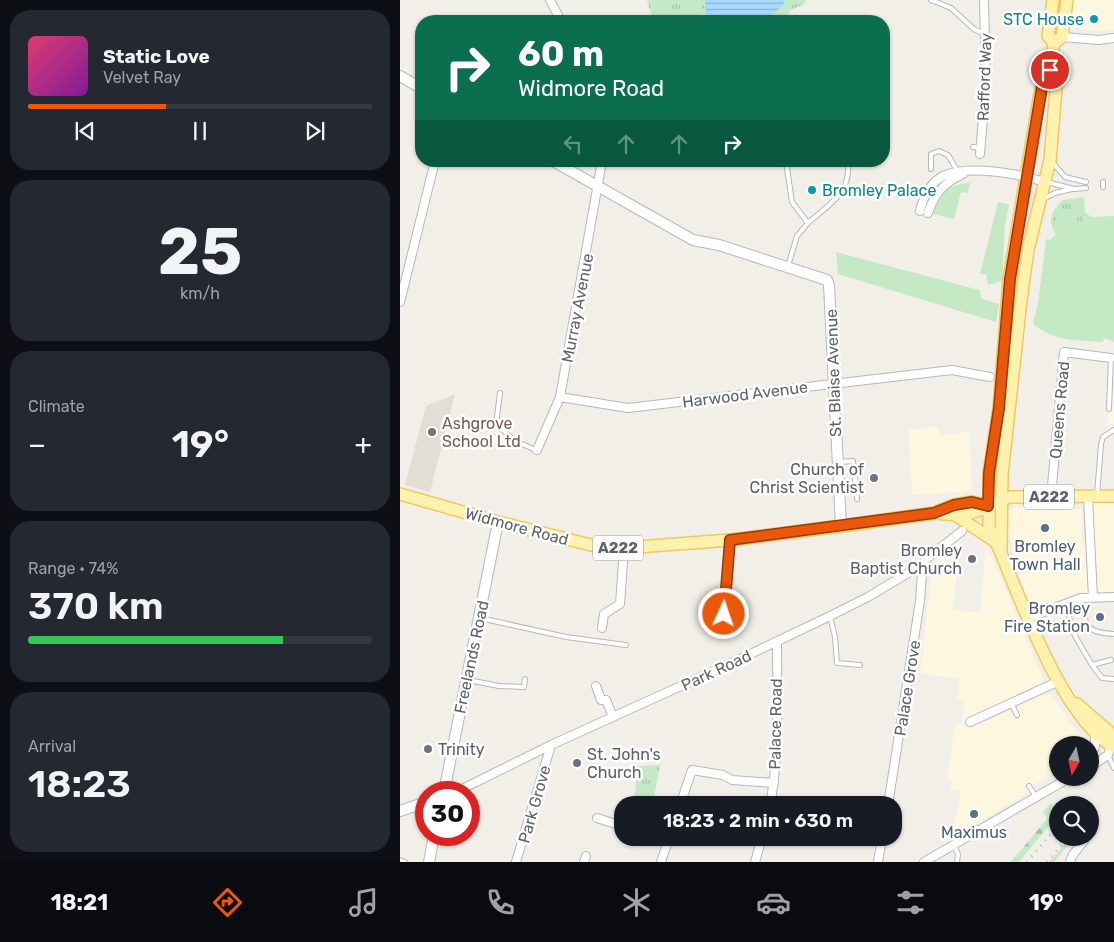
<!DOCTYPE html>
<meta charset="utf-8">
<style>
:root{--surface:#171b24;--page:#242831;--text:#f1f3f6;--muted:#9ea1a6;--line:#363941;--accent:#ea580c}
body{margin:0;font-family:Rubik,sans-serif;background:var(--page);color:var(--text);height:100vh;display:flex;flex-direction:column;font-size:19px;white-space:nowrap}
*{box-sizing:border-box;margin:0}
p{font-size:16px;color:var(--muted)}
.icon{flex:none;width:28px;height:28px;fill:none;stroke:currentColor;stroke-width:2;stroke-linecap:round;stroke-linejoin:round}
.map{position:relative;flex:1;overflow:hidden}
.side{display:flex;flex-direction:column;gap:10px;padding:10px;background:#0d0f14;width:400px}
.side>*{flex:none}
.banner{position:absolute;left:15px;top:15px;width:475px;height:152px;border-radius:20px;box-shadow:0 1px 4px #0004;background:#0b6e4f;color:#fff;overflow:hidden}
.needle{width:32px;rotate:189deg}
.fabs{position:absolute;left:649px;top:736px;display:grid;gap:10px}
.fabs a{display:grid;place-items:center;width:50px;height:50px;border-radius:50%;background:var(--surface);box-shadow:0 1px 4px #0004;font-size:25px}
.speed{position:absolute;left:15px;top:781px;display:flex;gap:10px;font-size:25px;font-weight:700;text-align:center}
.speed>*{display:grid;place-content:center;width:65px;height:65px;border-radius:50%;background:var(--surface);box-shadow:0 1px 4px #0004;line-height:1}
.speed .limit{border:8px solid #d22;background:#fff;color:#111}
.pin{position:absolute;display:grid;place-items:center;width:42px;height:42px;color:#fff;margin:-21px;border:2px solid #fff;border-radius:50%;box-shadow:0 1px 5px #0007}
.me{position:absolute;width:55px;margin:-28px;rotate:3deg;stroke-linejoin:round;filter:drop-shadow(0 0 4px #0008)}
.turn{display:flex;align-items:center;gap:18px;height:105px;padding:0 20px;font-size:22px}
.turn .icon{width:65px;height:65px;stroke-width:2.5}
.turn b{display:block;font-size:35px;line-height:42px}
.lanes{display:flex;align-items:center;height:48px;padding:0 20px;background:#0003;justify-content:center;gap:25px;direction:ltr}
.lanes .off{opacity:.35}
.big{font-size:38px;font-weight:600;line-height:1.1}
.side .card{flex:1;display:flex;flex-direction:column;justify-content:center;gap:8px;min-width:0;padding:0 18px;border-radius:20px;background:var(--page)}
.side .dial{align-items:center;gap:0}
.dial b{font-size:65px;line-height:1}
.song{display:flex;align-items:center;gap:15px}
.cover{width:60px;height:60px;border-radius:8px;background:linear-gradient(135deg,hsl(340 70% 55%),hsl(290 70% 35%))}
.played{height:5px;border-radius:2px;background:linear-gradient(90deg,var(--accent) 40%,var(--line) 40%)}
.keys{display:flex;justify-content:space-around;direction:ltr}
.heat{display:flex;justify-content:space-between;align-items:center;font-size:28px;direction:ltr}
.charge{height:8px;border-radius:4px;background:linear-gradient(90deg,#34c759 74%,var(--line) 0)}
.trip{position:absolute;left:214px;top:796px;width:288px;height:50px;border-radius:20px;background:var(--surface);box-shadow:0 1px 4px #0004;font-weight:600;line-height:50px;text-align:center}
.tabs{display:flex;height:80px;justify-content:space-around;align-items:center;background:#090b0e;color:var(--muted)}
.tabs .icon{width:35px;height:35px}
.tabs .active{color:var(--accent)}
.tabs b{font-size:22px;color:var(--text)}
main{display:flex;flex:1;min-height:0}
.map>svg:first-child{display:block}
</style>
<main>
<section class="side">
<div class="card">
<div class="song"><i class="cover"></i><div><b>Static Love</b><p>Velvet Ray</p></div></div>
<div class="played"></div>
<div class="keys"><svg class="icon" aria-label="previous" viewBox="0 0 24 24"><path d="M18 5L8 12l10 7zM5 5v14"/></svg><svg class="icon" aria-label="pause" viewBox="0 0 24 24"><path d="M8 5v14M16 5v14"/></svg><svg class="icon" aria-label="next" viewBox="0 0 24 24"><path d="M6 5l10 7-10 7zM19 5v14"/></svg></div>
</div>
<div class="card dial"><b>25</b><p>km/h</p></div>
<div class="card"><p>Climate</p>
<div class="heat"><a>−</a><b class="big">19°</b><a>+</a></div>
</div>
<div class="card"><p>Range · 74%</p><b class="big">370 km</b><div class="charge"></div></div>
<div class="card"><p>Arrival</p><b class="big">18:23</b></div>
</section>
<div class="map">
<svg width="714" height="862" viewBox="0 0 714 862">
<defs>
<pattern id="forest-firs" width="22" height="20" patternUnits="userSpaceOnUse" patternTransform="scale(1.25)"><rect width="22" height="20" fill="#c5e8c5"/><path d="M5 1l3.5 6h-7zM16 11l3.5 6h-7z" fill="#a3c0a4"/></pattern>
<pattern id="park-tufts" width="24" height="20" patternUnits="userSpaceOnUse" patternTransform="scale(1.25)"><rect width="24" height="20" fill="#c5e8c5"/><path d="M3 7l-1-3M5 7V3M7 7l1-3M15 17l-1-3M17 17v-4M19 17l1-3" fill="none" stroke="#a3c0a4"/></pattern>
<pattern id="water-rules" width="6" height="5" patternUnits="userSpaceOnUse" patternTransform="scale(1.25)"><rect width="6" height="5" fill="#aadaff"/><path d="M0 2.5h6" fill="none" stroke="#8eb4d2"/></pattern>
</defs>
<rect width="100%" height="100%" fill="#f1efe8"/>
<path fill="#fef7e0" d="M671 0H714V30L693 31 668 26Z
M713 346 714 424 707 425Z
M538 426 539 436 569 431 572 491 512 495 509 430Z
M695 501H714V594L698 595 696 592 692 503Z
M615 507 682 509V540L687 545 690 593H678L637 608 635 600 629 601 619 575 624 573 609 538 608 512Z
M560 540 553 610 580 613 586 549 593 559 644 681 641 685 570 719 569 729 642 695H651L687 745H658L657 771 634 785 627 793 551 839 561 792 550 790 552 780 547 779 555 724H562L565 701 557 700 560 679 520 673 533 563Z"/>
<path fill="#e1ded6" d="M55 394 30 492 5 485 26 406Z"/>
<path fill="#c5e8c5" d="M570 183 568 193 561 192 554 219 533 214C540 193 548 184 570 183Z
M684 197 685 212 691 217 714 216V342L705 338 702 342C679 341 651 340 633 324L638 303 646 239 650 240 656 234C646 221 652 210 663 200Z
M598 202 609 204 605 225 602 281 588 285 586 274H580Z
M436 252 579 290 582 299 599 304 596 322 438 274Z"/>
<path fill="url(#forest-firs)" d="M651 803 657 812V816L619 862H611L647 819 643 812Z
M670 838H674L654 862H649Z"/>
<path fill="url(#park-tufts)" d="M247 0H308L309 21H253Z
M373 0H406L403 5 390 10 385 21H370L365 15Z
M681 197 682 222 652 224C657 202 659 202 681 197Z
M260 765 253 803 235 797 237 766Z"/>
<path fill="url(#water-rules)" d="M305 0H385V1L382 7 362 21H307Z"/>
<g fill="none" stroke-linecap="round" stroke-linejoin="round">
<defs>
<path id="lane" d="M531 0 551 8 575 30 584 33
M573 147 581 148
M386 161 392 202 408 223C428 205 450 194 448 165
M653 163 665 177 686 182
M531 169V154L539 151 548 155 558 172
M647 182 674 189 686 188
M703 187V182
M643 199 655 193 672 189
M388 266 397 236 408 223
M100 393 96 424 115 441 136 450
M709 409 711 358
M439 462 453 461 457 499
M697 495 701 444 703 437 714 430
M681 598C685 624 684 633 714 634
M665 604 675 636 692 665 711 660
M430 616 435 637 437 663 460 665
M80 618 166 637 226 645
M692 665 702 678 714 679
M68 680 99 686 124 687 125 679
M611 703 617 715
M708 755 714 768
M629 786 636 797
M553 844 558 854 557 862
M0 860 5 862"/>
<path id="street" d="M150 0 161 21
M662 37 699 40 714 38
M580 154 586 81 584 0
M520 211C523 198 530 183 543 176 568 164 619 174 645 182
M528 213C535 192 544 183 563 174
M0 302 35 161
M160 397 228 408 552 370 590 377
M137 450 160 397 202 161
M651 497 664 352 711 358
M688 497 693 598
M519 570 525 560 562 531
M324 614 330 540
M628 618 681 598 714 597
M202 628 204 614 220 604 224 548
M196 686 201 700H206L213 717
M570 722 659 681
M690 759 695 746V732
M690 767 708 755 711 746
M56 792 151 745 338 660 430 616 468 597 513 570H519
M234 805 235 802 245 805
M280 805 292 770 323 775 332 780 374 783
M370 805C380 752 377 696 377 642
M488 805 520 601 522 573 519 570
M197 818 222 826
M690 833 692 831
M116 862 151 745
M184 862 186 856
M261 862 269 838
M355 862 362 838
M478 862 482 838
M524 862 669 778
M670 862 672 856 686 838"/>
<path id="secondary" d="M0 76 21 88
M153 161 293 240 319 245 427 280 429 285 441 526
M44 792 98 522
M0 811 26 802
M29 862 34 835"/>
<path id="primary" d="M653 0 648 36 654 43 650 70 644 75 639 99 609 279 599 408 589 473V527L601 553C623 606 664 720 714 747
M654 43 662 37 667 0
M0 494 98 522 191 545 224 548 330 540 441 526 534 513 554 505 572 502 588 506
M537 513C551 515 564 516 577 511 589 507 598 500 611 497L714 496
M555 515 593 540
M601 552 602 475 621 300 628 250 650 160 657 77 650 70
M677 704 714 736"/>
</defs>
<use href="#lane" stroke="#b5b8bc" stroke-width="6"/>
<use href="#street" stroke="#b5b8bc" stroke-width="10"/>
<use href="#secondary" stroke="#b6babf" stroke-width="12"/>
<use href="#primary" stroke="#f2c960" stroke-width="14"/>
<use href="#lane" stroke="#fff" stroke-width="4"/>
<use href="#street" stroke="#fff" stroke-width="8"/>
<use href="#secondary" stroke="#fff" stroke-width="10"/>
<use href="#primary" stroke="#fff2af" stroke-width="11"/>
<path stroke="#b6b7b8" stroke-width="2.5" stroke-dasharray="1 6" stroke-linecap="butt" d="M627 862 658 826
M647 862 668 838"/>
</g>
<g fill="none" stroke-linecap="round" stroke-linejoin="round">
<defs>
<path id="route" d="M324 614 330 540 534 513 554 505 572 502 588 506 589 473 599 408 610 279 644 75 650 70"/>
</defs>
<use href="#route" stroke="#983908" stroke-width="12"/>
<use href="#route" stroke="#ea580c" stroke-width="9"/>
</g>
<g fill="#0f9aa8" stroke="#fff" stroke-width="2">
<circle cx="694" cy="19" r="5"/>
<circle cx="412" cy="190" r="5"/>
</g>
<circle fill="#8d6e63" stroke="#fff" stroke-width="2" cx="32" cy="432" r="5"/>
<g fill="#6b7280" stroke="#fff" stroke-width="2">
<circle cx="474" cy="478" r="5"/>
<circle cx="572" cy="559" r="5"/>
<circle cx="28" cy="749" r="5"/>
<circle cx="177" cy="763" r="5"/>
</g>
<g fill="#5c6f8a" stroke="#fff" stroke-width="2">
<circle cx="645" cy="528" r="5"/>
<circle cx="700" cy="617" r="5"/>
<circle cx="574" cy="814" r="5"/>
</g>
<g text-anchor="middle" stroke-width="5" stroke-linejoin="round" paint-order="stroke">
<g fill="#fff" stroke="#8f9295" stroke-width="1">
<rect x="624" y="484.5" width="50" height="25" rx="4"/>
<rect x="193" y="535.5" width="50" height="25" rx="4"/>
</g>
<g font-size="15" font-weight="bold" fill="#5f6368">
<text x="649" y="502">A222</text>
<text x="218" y="553">A222</text>
</g>
<g font-size="16" fill="#0d838f" stroke="#fff" text-anchor="end">
<text x="684" y="25">STC House</text>
<text x="422" y="196" text-anchor="start">Bromley Palace</text>
</g>
<g font-size="16" fill="#5f6368" stroke="#fff">
<text transform="translate(584 77) rotate(-88)" y="6">Rafford Way</text>
<text transform="translate(177 308) rotate(-79)" y="6">Murray Avenue</text>
<text transform="translate(433 373) rotate(-92)" y="6">St. Blaise Avenue</text>
<text transform="translate(345 394) rotate(-7)" y="6">Harwood Avenue</text>
<text transform="translate(659 410) rotate(-85)" y="6">Queens Road</text>
<text transform="translate(117 526) rotate(15)" y="6">Widmore Road</text>
<text transform="translate(71 657) rotate(-78)" y="6">Freelands Road</text>
<text transform="translate(316 670) rotate(-25)" y="6">Park Road</text>
<text transform="translate(507 688) rotate(-81)" y="6">Palace Grove</text>
<text transform="translate(375 724) rotate(-89)" y="6">Palace Road</text>
<text transform="translate(134 804) rotate(-74)" y="6">Park Grove</text>
</g>
<g font-size="16" fill="#785e54" stroke="#fff" text-anchor="start">
<text x="42" y="429">Ashgrove<tspan x="42" dy="18">School Ltd</tspan></text>
</g>
<g font-size="16" fill="#5b616d" stroke="#fff" text-anchor="end">
<text x="464" y="475">Church of<tspan x="464" dy="18">Christ Scientist</tspan></text>
<text x="562" y="556">Bromley<tspan x="562" dy="18">Baptist Church</tspan></text>
<text x="38" y="755" text-anchor="start">Trinity</text>
<text x="187" y="760" text-anchor="start">St. John's<tspan x="187" dy="18">Church</tspan></text>
</g>
<g font-size="16" fill="#4e5e75" stroke="#fff">
<text x="645" y="552">Bromley<tspan x="645" dy="18">Town Hall</tspan></text>
<text x="690" y="614" text-anchor="end">Bromley<tspan x="690" dy="18">Fire Station</tspan></text>
<text x="574" y="838">Maximus</text>
</g>
</g>
</svg>
<div class="fabs">
<a><svg class="needle" viewBox="-14 -14 28 28"><path d="M0-13l5 13h-10z" fill="#e53935"/><path d="M0 13l5-13h-10z" fill="#9ea1a6"/></svg></a>
<a><svg class="icon" aria-label="search" viewBox="0 0 24 24"><circle cx="10" cy="10" r="6"/><path d="M15 15l6 6"/></svg></a>
</div>
<div class="speed"><div class="limit">30</div></div>
<div class="pin" style="left:650px;top:70px;background:#d93025"><svg class="icon" aria-label="arrive" viewBox="0 0 24 24"><path d="M6 21V4h12l-3 4 3 4H6"/></svg></div>
<svg class="me" style="left:324px;top:614px" viewBox="-20 -20 40 40"><circle r="17" fill="#ea580c" stroke="#fff" stroke-width="3"/><path d="M0-11L8 9 0 5-8 9z" fill="#fff"/></svg>
<div class="trip">18:23 · 2 min · 630 m</div>
<div class="banner">
<div class="turn"><svg class="icon" aria-label="right" viewBox="0 0 24 24"><path d="M7 20v-9h11M14 6l5 5-5 5"/></svg><div><b>60 m</b>Widmore Road</div></div>
<div class="lanes"><svg class="icon off" aria-label="left" viewBox="0 0 24 24"><path d="M17 20v-9H6M10 6l-5 5 5 5"/></svg><svg class="icon off" aria-label="ahead" viewBox="0 0 24 24"><path d="M12 20V5M6 11l6-6 6 6"/></svg><svg class="icon off" aria-label="ahead" viewBox="0 0 24 24"><path d="M12 20V5M6 11l6-6 6 6"/></svg><svg class="icon" aria-label="right" viewBox="0 0 24 24"><path d="M7 20v-9h11M14 6l5 5-5 5"/></svg></div>
</div>
</div>
</main>
<nav class="tabs">
<b>18:21</b>
<svg class="icon active" aria-label="directions" viewBox="0 0 24 24"><path d="M12 3l9 9-9 9-9-9zM9 14v-3h6M13 9l2 2-2 2"/></svg>
<svg class="icon" aria-label="music" viewBox="0 0 24 24"><path d="M9 18V5l10-2v13"/><circle cx="6" cy="18" r="3"/><circle cx="16" cy="16" r="3"/></svg>
<svg class="icon" aria-label="phone" viewBox="0 0 24 24"><path d="M5 4h4l2 5-3 2q2 4 5 5l2-3 5 2v4C11 20 4 13 5 4z"/></svg>
<svg class="icon" aria-label="climate" viewBox="0 0 24 24"><path d="M12 3v18M4 7l16 10M4 17L20 7"/></svg>
<svg class="icon" aria-label="car" viewBox="0 0 24 24"><path d="M5 17H2v-5l4-1 3-4h7l3 4 3 1v5h-3M9 17h6M6 11h13"/><circle cx="7" cy="17" r="2"/><circle cx="17" cy="17" r="2"/></svg>
<svg class="icon" aria-label="filters" viewBox="0 0 24 24"><path d="M4 7h16M4 17h16"/><circle cx="9" cy="7" r="2"/><circle cx="15" cy="17" r="2"/></svg>
<b>19°</b>
</nav>
